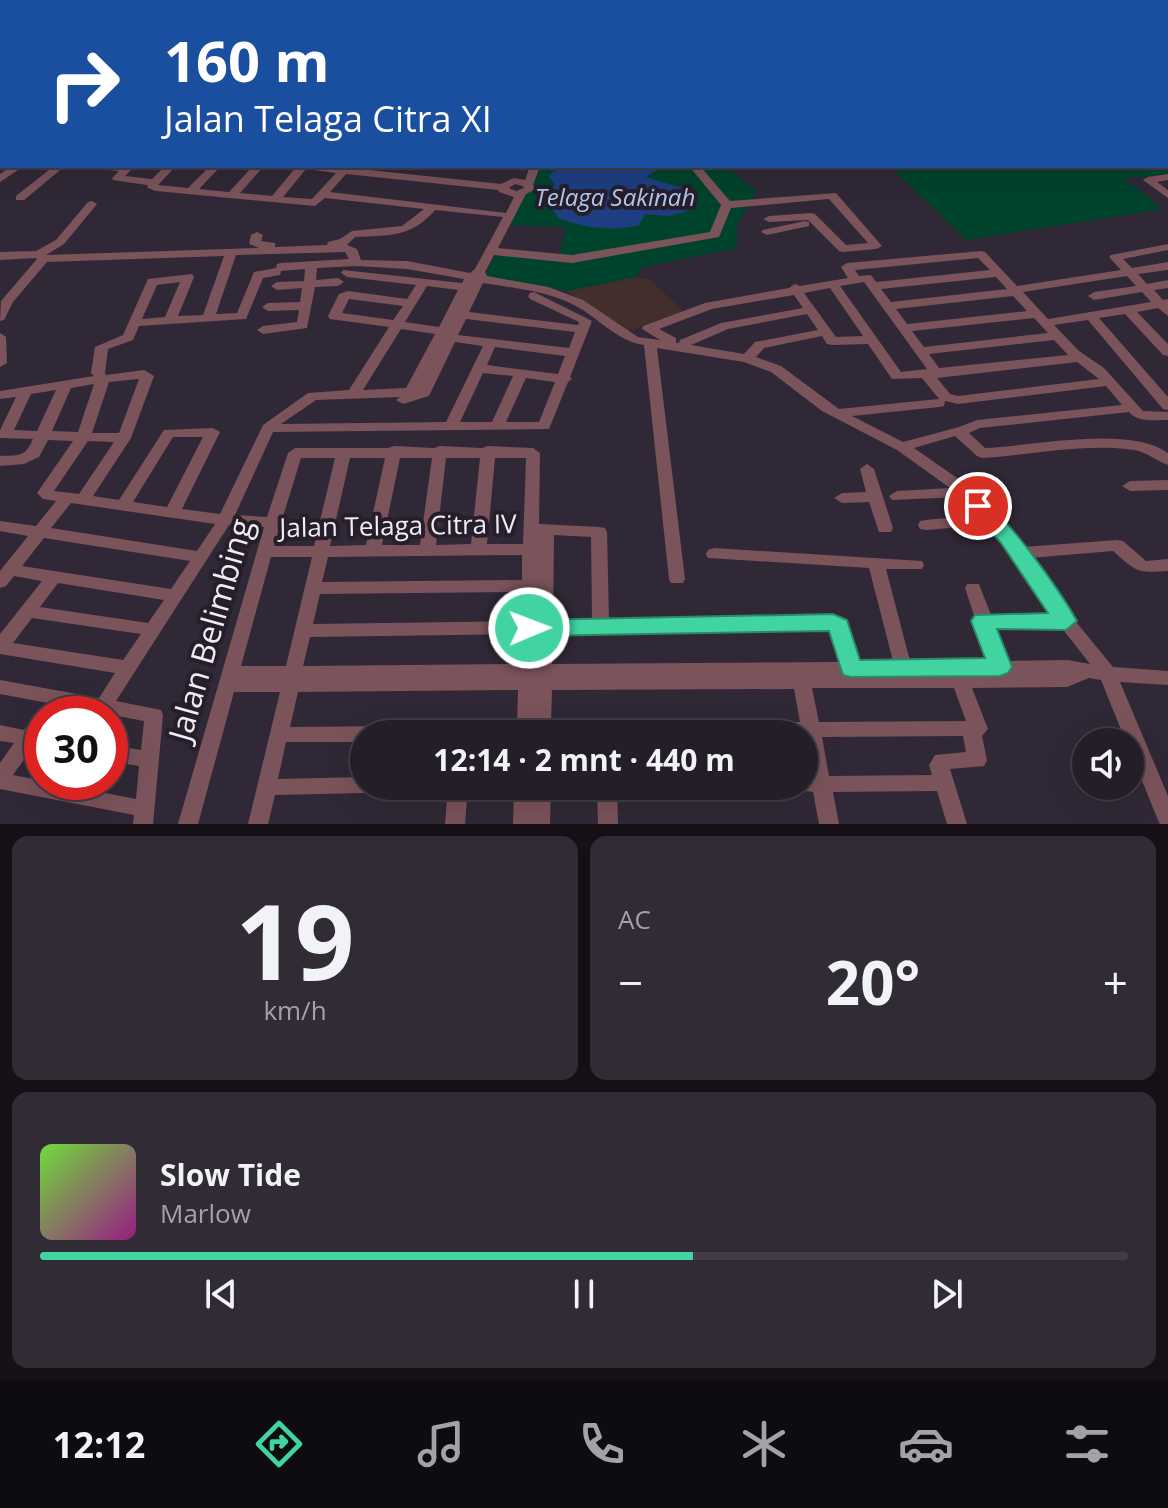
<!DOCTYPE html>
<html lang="id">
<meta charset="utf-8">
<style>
:root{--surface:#241e28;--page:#302b34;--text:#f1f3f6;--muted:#a3a2a8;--line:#413c45;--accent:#41d4a1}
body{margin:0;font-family:"Open Sans",sans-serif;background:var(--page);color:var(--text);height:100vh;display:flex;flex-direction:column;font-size:30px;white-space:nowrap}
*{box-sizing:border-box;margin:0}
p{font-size:26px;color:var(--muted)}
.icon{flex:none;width:44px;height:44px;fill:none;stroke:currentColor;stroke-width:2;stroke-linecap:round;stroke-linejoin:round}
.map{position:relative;height:824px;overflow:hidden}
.panel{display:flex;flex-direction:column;gap:12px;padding:12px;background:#141016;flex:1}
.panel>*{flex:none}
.guide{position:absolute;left:0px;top:0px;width:1168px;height:168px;box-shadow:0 8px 32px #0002,0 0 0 2px var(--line);background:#1a4fa0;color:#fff;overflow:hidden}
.buttons{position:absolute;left:1072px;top:728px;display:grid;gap:16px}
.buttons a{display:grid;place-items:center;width:72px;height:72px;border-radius:50%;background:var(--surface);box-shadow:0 8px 32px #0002,0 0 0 2px var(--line);font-size:40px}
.speed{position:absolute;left:24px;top:696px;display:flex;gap:16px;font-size:40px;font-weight:700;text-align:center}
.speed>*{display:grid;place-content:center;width:104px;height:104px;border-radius:50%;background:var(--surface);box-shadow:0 8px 32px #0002,0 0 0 2px var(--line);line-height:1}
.speed .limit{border:12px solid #d22;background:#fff;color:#111}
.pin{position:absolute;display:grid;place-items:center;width:68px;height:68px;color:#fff;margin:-34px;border:4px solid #fff;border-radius:50%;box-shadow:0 2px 8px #0007}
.me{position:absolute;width:88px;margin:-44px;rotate:89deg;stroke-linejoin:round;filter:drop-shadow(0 0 6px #0008)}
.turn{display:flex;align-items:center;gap:28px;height:168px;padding:0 32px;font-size:36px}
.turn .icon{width:104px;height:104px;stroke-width:2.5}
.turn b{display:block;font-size:56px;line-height:68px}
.big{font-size:60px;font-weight:700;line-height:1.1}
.panel .card{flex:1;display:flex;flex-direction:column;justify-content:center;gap:12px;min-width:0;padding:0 28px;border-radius:16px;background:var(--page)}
.panel .dial{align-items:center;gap:0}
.dial b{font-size:104px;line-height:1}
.song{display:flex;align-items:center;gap:24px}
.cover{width:96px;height:96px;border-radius:12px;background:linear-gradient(135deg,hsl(100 70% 55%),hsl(310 70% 35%))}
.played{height:8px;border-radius:4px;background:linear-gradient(90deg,var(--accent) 60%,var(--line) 60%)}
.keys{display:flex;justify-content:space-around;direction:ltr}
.heat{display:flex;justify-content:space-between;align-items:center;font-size:44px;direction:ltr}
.panel .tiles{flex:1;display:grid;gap:12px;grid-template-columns:1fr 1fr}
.card:last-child{grid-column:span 2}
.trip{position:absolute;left:350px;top:720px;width:468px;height:80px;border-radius:40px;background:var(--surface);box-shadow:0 8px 32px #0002,0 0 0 2px var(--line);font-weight:700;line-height:80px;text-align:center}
.menu{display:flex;height:128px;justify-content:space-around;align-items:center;background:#0e0c10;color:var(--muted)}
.menu .icon{width:56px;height:56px}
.menu .current{color:var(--accent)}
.menu b{font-size:36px;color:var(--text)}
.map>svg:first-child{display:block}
</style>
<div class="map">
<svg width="1168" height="824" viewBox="0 0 1168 824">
<rect width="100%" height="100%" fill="#302836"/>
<path fill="#422e2b" d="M636 277 650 280 683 311 628 331 567 291Z"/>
<path fill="#00432d" d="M1166 148 1168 175 1124 178 1163 209 967 240 889 166H1166Z
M541 166H725L757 191 737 225V248L642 267 636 277 567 291 484 276 499 249 560 254 565 227 510 225Z"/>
<path fill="#1e3e81" d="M563 166H669L661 167 646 177 694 192 696 200 685 212 668 216 645 214 639 225C611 232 585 228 558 218L553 209 541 204 555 184 548 176Z"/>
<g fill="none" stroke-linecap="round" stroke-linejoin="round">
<path fill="#1e3e81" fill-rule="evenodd" d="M877 0H890L891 2H878Z
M1166 131 1168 132V140L1166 139Z"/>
<path fill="#7b535b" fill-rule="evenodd" d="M0 0H10L2 2Z
M58 0H66V2H58Z
M83 0H91L82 2Z
M106 0H114L105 2Z
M128 0H136V2H128Z
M150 0H158V2H150Z
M174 0H182L173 2Z
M196 0H204V2H196Z
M219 0H227V2H219Z
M247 0H255L246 2Z
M280 0H288V2H280Z
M318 0H326L327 2H319Z
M342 0H373L374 1 340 2Z
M388 0H396L397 2H389Z
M410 0H418L419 2H411Z
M435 0H443L444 2H436Z
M458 0H466L467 2H459Z
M489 0H514L515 1 487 2Z
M892 0H903L905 2H894Z
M2 35V41L0 42V36Z
M0 47H2V53H0Z
M0 64H2V70H0Z
M2 81V90L0 91V82Z
M1166 90H1168V96H1166Z
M1168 102V108L1166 109V103Z
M2 110V118L0 119V111Z
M1166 125 1168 126V132L1166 131Z
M1166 140H1168V147H1166Z
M0 160 2 166H6L0 167Z
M12 166H24L0 182V174Z
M54 166H65L24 200H16V196Z
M91 166H135L125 176 152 179 165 166H176L158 185 188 188 210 166H221L199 189 229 192 253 166H264L240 193 272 196 297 166H352L351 168 501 184 514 178 525 180 530 166H540L533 185 536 189 526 194 498 248 572 255 710 232 721 205 689 166H700L730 201 836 193 882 246 876 249 843 252 839 251 808 220 769 222 763 219 769 216 811 213 815 214 846 245 868 243 829 199 731 208 719 237 572 263 494 255 485 272 487 276 548 287 583 300 638 337 660 340 642 329 643 326 705 303 789 288 795 284 800 286 848 278 841 267 847 263 981 251 985 252 1017 286 1121 270 1109 257 1111 255 1168 244V250L1123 259 1132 268 1168 262V270L1138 274 1147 284 1168 280V288L1154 290 1163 300 1168 299V316L1158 308 1137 312 1168 344V356L1163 355 1125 314 1099 318 1168 397V410L1163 409 1088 320 1054 325 1079 351 1104 368 1143 411 1168 412V420C1155 420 1138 423 1129 412L980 428 969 433 985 448C1033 446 1129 425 1168 453V465C1156 461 1147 452 1134 450 1084 443 1032 455 982 458L977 456 955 436 914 448 957 478 1014 534 1023 547 1117 540 1123 541 1146 561 1168 559V571C1136 573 1137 572 1113 551L1030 558 1072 617 1113 667 1168 671V685L1120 682 1168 796V824H1160L1158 820 1130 751V742H1126L1101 680 1089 678 1067 687 972 688 988 729 982 736 987 760 984 766 950 769 967 824H947L937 791 833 792 839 824H819L813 792 797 790 795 786H804V776H810L804 734H364V742H286L278 779 364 777V786H373L371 791 364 793 275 795 268 824H248L280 692H234L198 824H178L264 527 229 525 116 701 161 710 163 715 153 824H133L134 815 0 789V763L14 743 0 741V725L24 730C30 722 35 710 46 714H42V749L33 747 13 775 136 799 139 766 110 761V745L141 750 144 721 0 694V680L99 698 115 673 0 654V634L42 581 14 576 6 586 0 588V571L28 536 0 531V521L36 526 56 501 43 499 37 493 73 441 48 440 39 457 24 464 0 466V456C18 455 25 458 33 439L0 438V430L16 397 0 399V391L94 376 91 373 95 347 123 335 148 279 192 274 194 277 178 316 203 315 224 256 47 262 13 302 4 320 0 321 1 301 37 259 35 258 0 260V252L36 251 56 240 88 202 92 201 97 204 64 244 46 255 259 248 249 244 251 235 257 232 263 235 261 241 275 243V247L327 245 328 242 340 239 352 231 402 226 424 209 325 198 315 206 156 191 148 188 147 185 113 180 112 178 119 171 96 169ZM306 169 336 173 312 199 283 197ZM346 174 498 190 499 192 514 197 506 213 330 192ZM515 184 523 186 524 188 516 191 509 188ZM435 210 503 217 475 269 470 273 407 261 361 260 357 249 347 245 355 237C389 235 411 238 435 210ZM345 252 349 259 281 263 277 264 276 268 254 272 237 313 216 314 236 255ZM978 258 990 270 876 282 871 275 859 276 855 270ZM356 266 407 269 464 279 462 283 343 270 341 273 347 277 416 285 407 299 348 291 339 294 328 316 330 319 389 327 349 390 308 393 263 425 220 514 182 509 220 432 213 428 164 430 119 500 93 496 131 438 154 376 144 370 106 375 105 373 108 349 133 340 139 326 246 319 263 278 280 275 281 271 305 269 304 281 277 282 271 286 277 290 302 288 300 302 268 303 262 307 268 311 299 310 297 322 263 326 257 330 263 334 307 328 315 287 338 286 344 282 338 278 316 280 317 268ZM1127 276 1136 286 1094 292 1088 296 1094 300 1142 292 1151 302 1048 319 1023 292ZM996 277 1007 289 891 302 881 289ZM180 282 165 317 142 319 157 285ZM864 282 927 369 901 372 840 286ZM483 283C514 288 546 291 574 305 598 317 616 341 644 345L669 579 671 583H683L685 579 657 348 744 362 771 372 822 411 897 450 950 488 897 491 889 496 892 500 959 497 976 515 926 520 920 521 918 525 920 529 926 530 986 525 1002 542 1053 615H991L979 584H967L965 588 989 661H910L886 569H922L924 565 922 561 714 548 708 550 706 554 708 558 869 568 893 661 858 662C853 645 852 623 835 617L609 620 607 532 605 528 599 527 539 524 540 453 533 448 488 446 482 448 440 446 434 448 394 446 388 448H295L288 453 267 517 235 515 273 432 549 429 568 382 572 379 570 377 592 321 534 292 530 293 528 296 530 299 579 322 578 325 469 312ZM427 286 458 290 439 327 405 322ZM830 288 863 336 836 337 804 293ZM794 295 803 308 721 323 680 340 679 343H676V338L659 329 712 309ZM1013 296 1027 311 907 324 896 309ZM349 299 403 306 393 320 342 313ZM807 314 818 330 755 342 744 354 691 345 728 329ZM1034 318 1048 333 924 347 912 331ZM466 319 575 332 569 348 458 335ZM401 329 435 334 406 388 363 390ZM822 336 827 344 832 345 868 344 892 379 922 378 939 399 839 409 781 366 756 357 764 348ZM1054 340 1068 355 939 368 929 354ZM455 342 483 346 446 422 281 424 316 400 400 397 396 400 403 404 429 396ZM495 347 565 356 558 374 487 365ZM1077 362 1099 379 958 396 950 394 937 378ZM483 373 513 376 492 422H460ZM526 378 555 382 539 422H506ZM139 379 119 433H92L109 382ZM94 384 78 432 52 431 71 388ZM1106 386 1122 405 977 420 959 427 903 442 852 416 939 407 944 406 945 401 958 404ZM56 390 37 431 14 430 31 394ZM173 437H203L167 507 133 502ZM88 441 114 442 79 494 54 491ZM301 458H335L314 546H274ZM350 458H385L366 545 330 546ZM400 458H432L420 545H382ZM446 458H480L471 544 436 545ZM495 458H526L523 544H487ZM71 503 215 524 197 551 51 528ZM554 535 591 537 592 620 553 621ZM44 538 190 561 171 589 22 566ZM522 555V580L322 582 328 557ZM271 557H312L286 666H241ZM58 583 164 600 148 623 40 607ZM521 592 520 621 313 624 320 594ZM32 618 141 634 123 660 13 643ZM995 627H1061L1090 664 1068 660 1007 661ZM831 629 840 662 552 664 553 634ZM520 634 519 664 303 666 310 637ZM812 688H954L966 721 819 722ZM794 689 800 722 551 725 552 690ZM518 690 517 725 290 727 298 692ZM963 736 966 752 935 755 929 765 932 775 829 776 822 737Z
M1168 174V180L1157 182 1168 190V198L1143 180 1148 177Z
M805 221 809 222V226L767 235 761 232 763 230Z
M0 333 6 337 7 363 0 367Z
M867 464 874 469 893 528 891 532H879L869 502 842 503 834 498 842 493 866 492 860 469Z
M1168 480V490L1130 491 1122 486 1130 481Z
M448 786H468L465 824H445Z
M514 786H551L550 824H513Z
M597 786H617L618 824H598Z"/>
<path fill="#e6869b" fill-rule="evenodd" d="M1072 0H1087L1089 2H1074Z
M1166 34 1168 35V43L1166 42Z"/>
</g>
<path fill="#41d4a1" stroke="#2a8a69" stroke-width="2" d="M978 500C1002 506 1063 596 1077 621L1066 630 997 629 1012 667 1008 673 1000 676 851 677 843 675 829 631 529 636 518 628 529 620 833 614 847 620 860 660 985 658 971 621 975 615 1048 613 1001 543 968 506Z"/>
<g text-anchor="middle" stroke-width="8" stroke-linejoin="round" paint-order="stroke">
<g font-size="24" font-style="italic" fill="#b2c7ee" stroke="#271e2c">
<text x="615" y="206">Telaga Sakinah</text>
</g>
<g font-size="26" fill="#f1ecf5" stroke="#271e2c">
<text transform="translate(398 526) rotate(-1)" y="9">Jalan Telaga Citra IV</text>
</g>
<g font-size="32" fill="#f1ecf5" stroke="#271e2c">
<text transform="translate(211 630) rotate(-74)" y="11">Jalan Belimbing</text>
</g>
</g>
</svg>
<div class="buttons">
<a><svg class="icon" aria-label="sound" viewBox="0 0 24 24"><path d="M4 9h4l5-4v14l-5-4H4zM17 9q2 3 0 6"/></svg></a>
</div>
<div class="speed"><div class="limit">30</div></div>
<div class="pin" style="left:978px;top:506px;background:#d93025"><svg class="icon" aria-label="arrive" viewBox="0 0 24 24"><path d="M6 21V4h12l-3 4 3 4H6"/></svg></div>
<svg class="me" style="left:529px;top:628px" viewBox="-20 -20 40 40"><circle r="17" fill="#41d4a1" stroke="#fff" stroke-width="3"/><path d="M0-11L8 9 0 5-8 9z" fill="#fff"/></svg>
<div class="trip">12:14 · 2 mnt · 440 m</div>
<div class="guide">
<div class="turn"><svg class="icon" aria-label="right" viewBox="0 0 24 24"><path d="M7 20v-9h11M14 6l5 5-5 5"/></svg><div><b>160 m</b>Jalan Telaga Citra XI</div></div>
</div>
</div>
<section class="panel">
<div class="tiles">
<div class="card dial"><b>19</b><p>km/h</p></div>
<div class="card"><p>AC</p>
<div class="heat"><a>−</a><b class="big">20°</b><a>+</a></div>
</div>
<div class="card">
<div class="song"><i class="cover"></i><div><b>Slow Tide</b><p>Marlow</p></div></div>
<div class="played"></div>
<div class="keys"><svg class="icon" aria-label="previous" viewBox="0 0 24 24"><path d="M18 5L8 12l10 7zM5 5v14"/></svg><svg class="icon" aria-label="pause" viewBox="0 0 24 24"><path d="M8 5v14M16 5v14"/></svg><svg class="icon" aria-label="next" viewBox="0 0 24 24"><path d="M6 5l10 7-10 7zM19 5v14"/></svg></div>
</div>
</div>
</section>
<nav class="menu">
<b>12:12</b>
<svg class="icon current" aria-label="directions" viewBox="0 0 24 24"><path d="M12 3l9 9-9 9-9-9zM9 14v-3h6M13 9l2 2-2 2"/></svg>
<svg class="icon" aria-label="music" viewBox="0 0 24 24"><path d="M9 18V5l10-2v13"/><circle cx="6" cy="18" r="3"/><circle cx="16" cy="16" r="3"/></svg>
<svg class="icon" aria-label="phone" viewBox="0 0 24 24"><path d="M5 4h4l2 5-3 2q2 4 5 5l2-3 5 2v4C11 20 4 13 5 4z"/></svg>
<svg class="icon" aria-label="climate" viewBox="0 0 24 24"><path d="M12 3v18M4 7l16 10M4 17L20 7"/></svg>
<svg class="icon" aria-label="car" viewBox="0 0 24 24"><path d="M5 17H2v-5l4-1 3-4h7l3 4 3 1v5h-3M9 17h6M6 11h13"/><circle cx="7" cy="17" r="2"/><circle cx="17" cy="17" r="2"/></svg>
<svg class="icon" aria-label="filters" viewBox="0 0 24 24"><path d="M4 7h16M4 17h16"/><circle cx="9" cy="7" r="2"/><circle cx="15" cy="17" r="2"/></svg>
</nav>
